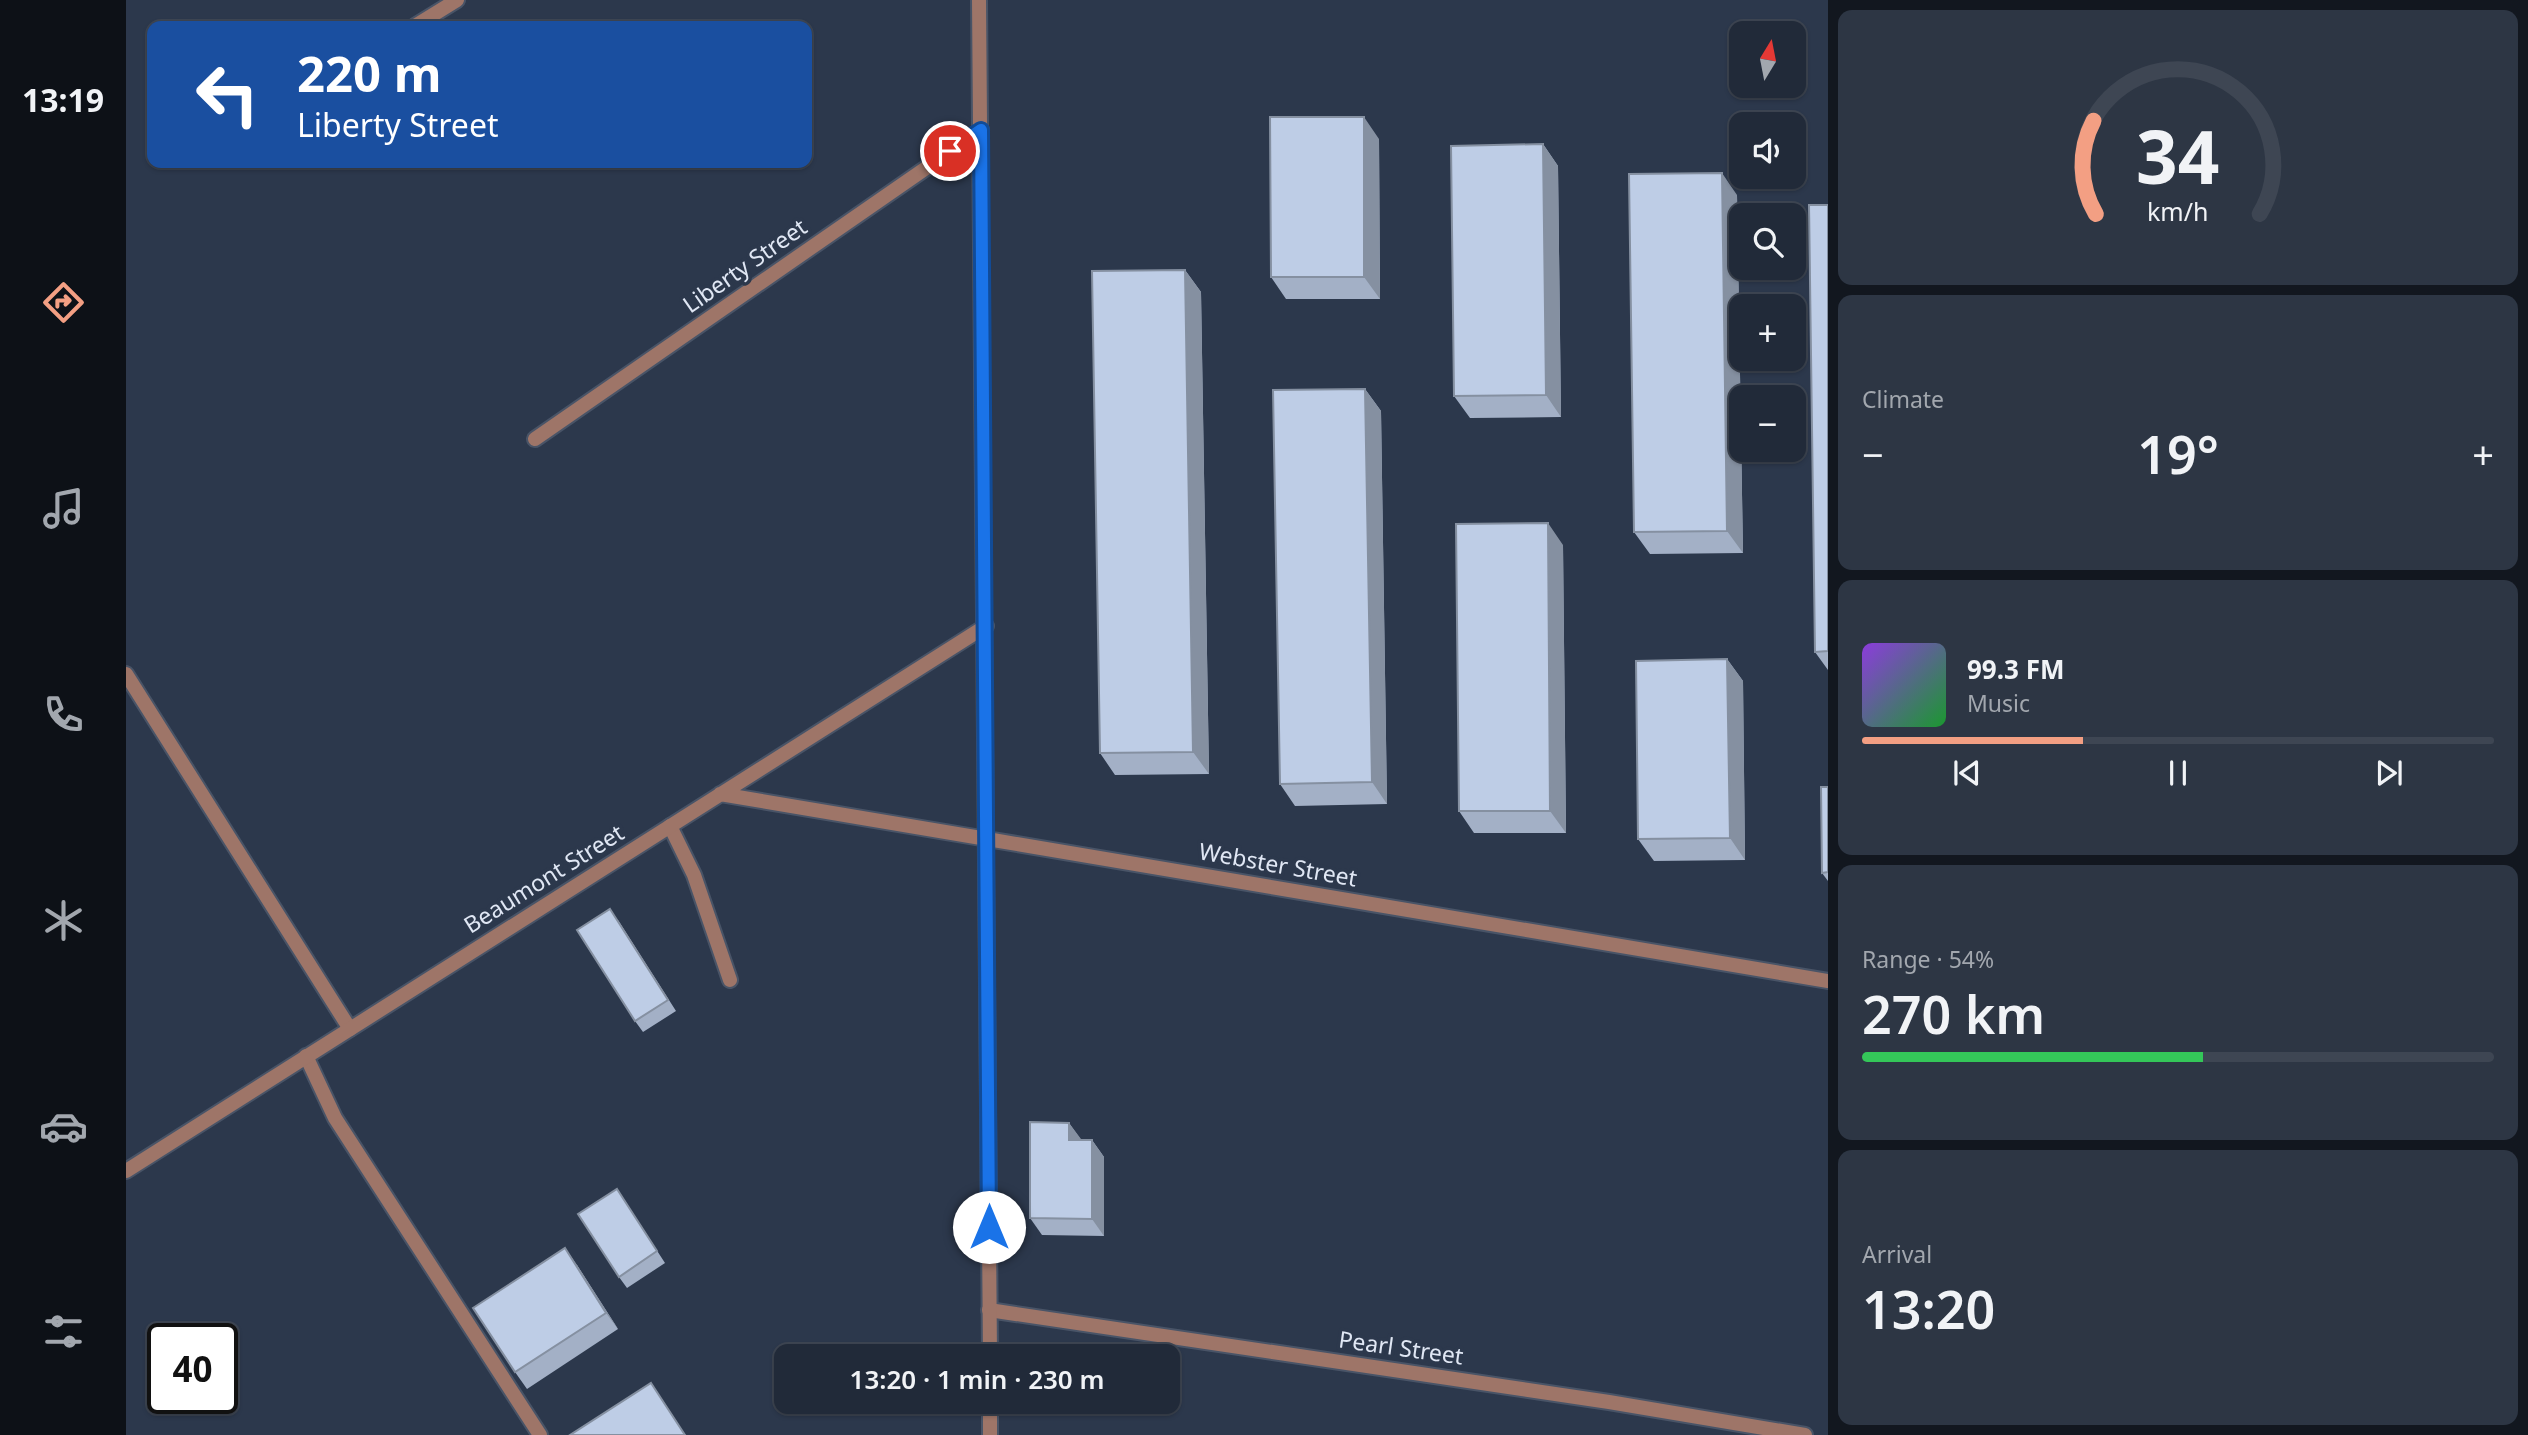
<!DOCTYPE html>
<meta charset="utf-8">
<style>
:root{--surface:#212a39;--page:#2d3644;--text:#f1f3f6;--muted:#a2a7ae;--line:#3e4653;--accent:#f39f83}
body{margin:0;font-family:"Noto Sans",sans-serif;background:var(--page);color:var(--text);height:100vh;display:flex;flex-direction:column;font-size:26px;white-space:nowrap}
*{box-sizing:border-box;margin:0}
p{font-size:23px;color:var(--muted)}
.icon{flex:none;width:38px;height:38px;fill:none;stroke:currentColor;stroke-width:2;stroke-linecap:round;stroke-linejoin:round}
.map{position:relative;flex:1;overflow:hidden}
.panel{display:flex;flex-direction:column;gap:10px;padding:10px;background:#12171f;width:700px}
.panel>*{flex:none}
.banner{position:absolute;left:21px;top:21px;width:665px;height:147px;border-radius:14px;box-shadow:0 2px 5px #0004,0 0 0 2px var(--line);background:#1a4fa0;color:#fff;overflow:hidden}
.needle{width:46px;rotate:10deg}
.tools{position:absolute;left:1603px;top:21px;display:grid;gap:14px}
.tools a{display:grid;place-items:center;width:77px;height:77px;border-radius:14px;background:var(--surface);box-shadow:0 2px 5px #0004,0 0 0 2px var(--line);font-size:35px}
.speed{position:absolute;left:21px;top:1323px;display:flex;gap:14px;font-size:35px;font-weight:700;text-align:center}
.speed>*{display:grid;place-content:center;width:91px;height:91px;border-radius:50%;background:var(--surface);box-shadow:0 2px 5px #0004,0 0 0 2px var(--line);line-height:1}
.speed .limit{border:4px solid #111;border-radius:10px;background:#fff;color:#111}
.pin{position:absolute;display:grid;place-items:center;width:60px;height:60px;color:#fff;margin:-30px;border:4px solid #fff;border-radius:50%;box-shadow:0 2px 7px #0007}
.me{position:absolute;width:77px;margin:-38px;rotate:0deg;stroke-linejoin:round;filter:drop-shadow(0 0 5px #0008)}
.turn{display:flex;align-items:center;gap:24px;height:147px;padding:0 35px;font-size:32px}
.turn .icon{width:91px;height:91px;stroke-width:2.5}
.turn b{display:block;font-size:49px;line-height:60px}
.big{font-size:52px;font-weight:600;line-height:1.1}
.panel .widget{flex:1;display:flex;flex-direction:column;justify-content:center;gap:10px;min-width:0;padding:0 24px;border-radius:14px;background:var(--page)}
.panel .dial{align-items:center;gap:0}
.dial svg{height:182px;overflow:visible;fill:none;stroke:var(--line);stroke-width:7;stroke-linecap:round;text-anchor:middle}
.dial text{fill:var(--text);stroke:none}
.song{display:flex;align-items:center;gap:21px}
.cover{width:84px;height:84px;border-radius:10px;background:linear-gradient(135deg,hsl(270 70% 55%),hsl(130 70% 35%))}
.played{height:7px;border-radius:4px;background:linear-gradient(90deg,var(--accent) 35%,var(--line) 35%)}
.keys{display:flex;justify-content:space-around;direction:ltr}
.heat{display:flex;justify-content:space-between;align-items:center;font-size:38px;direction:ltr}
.charge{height:10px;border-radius:5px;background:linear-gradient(90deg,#34c759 54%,var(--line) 0)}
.trip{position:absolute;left:648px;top:1344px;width:406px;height:70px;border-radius:14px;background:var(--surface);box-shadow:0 2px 5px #0004,0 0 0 2px var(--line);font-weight:600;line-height:70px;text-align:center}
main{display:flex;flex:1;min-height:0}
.dock{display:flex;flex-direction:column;width:126px;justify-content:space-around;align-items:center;background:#0d1117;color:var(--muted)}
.dock .icon{width:49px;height:49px}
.dock .current{color:var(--accent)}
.dock b{font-size:32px;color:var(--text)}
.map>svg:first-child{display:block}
</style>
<main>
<nav class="dock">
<b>13:19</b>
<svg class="icon current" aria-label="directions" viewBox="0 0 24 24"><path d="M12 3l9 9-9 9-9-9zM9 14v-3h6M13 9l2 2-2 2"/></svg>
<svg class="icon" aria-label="music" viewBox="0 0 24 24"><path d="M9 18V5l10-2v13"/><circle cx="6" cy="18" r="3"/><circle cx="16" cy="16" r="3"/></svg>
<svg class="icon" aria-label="phone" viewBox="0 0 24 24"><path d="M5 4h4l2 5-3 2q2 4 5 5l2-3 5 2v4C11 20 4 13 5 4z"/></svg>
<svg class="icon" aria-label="climate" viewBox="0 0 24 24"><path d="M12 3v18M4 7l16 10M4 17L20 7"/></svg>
<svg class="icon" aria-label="car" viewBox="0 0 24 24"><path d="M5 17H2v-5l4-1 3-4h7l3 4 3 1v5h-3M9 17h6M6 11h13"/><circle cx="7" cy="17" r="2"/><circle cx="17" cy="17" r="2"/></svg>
<svg class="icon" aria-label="filters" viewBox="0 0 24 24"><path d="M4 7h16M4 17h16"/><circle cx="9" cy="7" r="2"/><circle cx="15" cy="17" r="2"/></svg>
</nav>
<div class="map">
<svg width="1702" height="1435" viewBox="0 0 1702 1435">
<rect width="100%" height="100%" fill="#2c384c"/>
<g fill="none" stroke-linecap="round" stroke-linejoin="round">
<defs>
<path id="service" d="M0 674 224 1029
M544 826 568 875 604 980
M180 1056 209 1118 414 1435"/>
<path id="minor" d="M289 26 331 0
M409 439 855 130
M594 794 861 839
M0 1171 860 626
M863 1310 1483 1402 1679 1435"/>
<path id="tertiary" d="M853 0 864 1356
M861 839 1702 981
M864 1402V1435"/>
</defs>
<use href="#service" stroke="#495467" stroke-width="18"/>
<use href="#minor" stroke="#495467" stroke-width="18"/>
<use href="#tertiary" stroke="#495467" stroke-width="18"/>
<use href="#service" stroke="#9e7568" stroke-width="14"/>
<use href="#minor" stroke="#9e7568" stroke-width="14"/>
<use href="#tertiary" stroke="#9e7568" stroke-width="14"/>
</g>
<path fill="#a3b0c6" d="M1253 139 1254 299H1160L1145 277Z
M1417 144 1432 166 1435 417 1344 418 1328 396Z
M1611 195 1617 553 1524 554 1508 532Z
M1702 205V670L1689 652Z
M1059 270 1075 292 1083 774 989 775 974 753Z
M1239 389 1255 411 1261 804 1169 806 1154 784Z
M1437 545 1440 833H1348L1333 811Z
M1601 659 1617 681 1619 860 1528 861 1512 839Z
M1702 787V881L1696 873Z
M492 920 550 1011 517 1032 509 1021Z
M943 1123 955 1140H966L978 1157V1236L916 1235 904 1218Z
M491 1189 539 1263 501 1288 493 1277Z
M451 1265 492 1329 401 1389 389 1372Z"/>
<path fill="#8590a1" d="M1238 117 1253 139 1254 299 1238 277Z
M1417 144 1432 166 1435 417 1420 395Z
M1596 173 1611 195 1617 553 1601 531Z
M1059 270 1075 292 1083 774 1067 752Z
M1239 389 1255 411 1261 804 1246 782Z
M1422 523 1437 545 1440 833 1424 811Z
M1601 659 1617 681 1619 860 1604 838Z
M943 1123 955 1139 954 1157 943 1140Z
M966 1140 978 1157V1236L966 1219Z
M439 1248 451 1265 492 1329 480 1313Z"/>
<path fill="#becde6" stroke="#8590a1" stroke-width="2" d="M1144 117H1238V277H1145Z
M1417 144 1420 395 1328 396 1325 146Z
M1596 173 1601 531 1508 532 1503 174Z
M1683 205H1702V651L1689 652Z
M1059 270 1067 752 974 753 966 271Z
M1239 389 1246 782 1154 784 1147 390Z
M1422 523 1424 811H1333L1330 524Z
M1601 659 1604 838 1512 839 1510 661Z
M1695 787H1702V872L1696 873Z
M484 909 542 1000 509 1021 451 930Z
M904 1122 943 1123V1140H966V1219L904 1218Z
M491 1189 531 1251 493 1277 452 1214Z
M439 1248 480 1313 389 1372 347 1308Z
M525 1383 559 1435H444Z"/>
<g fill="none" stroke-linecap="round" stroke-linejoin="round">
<defs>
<path id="route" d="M824 151 855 130 863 1227"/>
</defs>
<use href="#route" stroke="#114b97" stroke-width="18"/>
<use href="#route" stroke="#1a73e8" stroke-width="12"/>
</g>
<g text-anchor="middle" stroke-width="7" stroke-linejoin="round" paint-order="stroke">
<g font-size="23" fill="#e0e7f4" stroke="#2c384c">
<text transform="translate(619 266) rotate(-35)" y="8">Liberty Street</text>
<text transform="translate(1152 865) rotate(10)" y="8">Webster Street</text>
<text transform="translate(418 879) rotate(-32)" y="8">Beaumont Street</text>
<text transform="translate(1275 1348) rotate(8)" y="8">Pearl Street</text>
</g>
</g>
</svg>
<div class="tools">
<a><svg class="needle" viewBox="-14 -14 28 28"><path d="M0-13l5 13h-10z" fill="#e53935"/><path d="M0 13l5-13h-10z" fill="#a2a7ae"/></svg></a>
<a><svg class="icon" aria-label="sound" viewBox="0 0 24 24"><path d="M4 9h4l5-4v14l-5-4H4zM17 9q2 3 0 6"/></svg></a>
<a><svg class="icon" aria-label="search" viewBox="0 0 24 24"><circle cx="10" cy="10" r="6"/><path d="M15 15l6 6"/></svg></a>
<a>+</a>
<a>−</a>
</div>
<div class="speed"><div class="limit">40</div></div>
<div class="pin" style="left:824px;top:151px;background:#d93025"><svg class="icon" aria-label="arrive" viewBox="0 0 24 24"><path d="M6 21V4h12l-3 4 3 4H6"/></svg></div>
<svg class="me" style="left:863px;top:1227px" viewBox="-20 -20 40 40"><circle r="19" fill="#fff"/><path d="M0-13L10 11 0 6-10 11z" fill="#1a73e8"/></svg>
<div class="trip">13:20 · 1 min · 230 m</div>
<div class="banner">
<div class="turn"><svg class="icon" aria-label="left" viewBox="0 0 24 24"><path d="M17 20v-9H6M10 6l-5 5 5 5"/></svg><div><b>220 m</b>Liberty Street</div></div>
</div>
</div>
<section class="panel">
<div class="widget dial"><svg viewBox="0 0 100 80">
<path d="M14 69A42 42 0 1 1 86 69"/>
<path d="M14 69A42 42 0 0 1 13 28" stroke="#f39f83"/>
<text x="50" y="56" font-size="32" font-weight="700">34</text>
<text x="50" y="72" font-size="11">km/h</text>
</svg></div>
<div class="widget"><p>Climate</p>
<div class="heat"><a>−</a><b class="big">19°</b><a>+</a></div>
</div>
<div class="widget">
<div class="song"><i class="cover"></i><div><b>99.3 FM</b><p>Music</p></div></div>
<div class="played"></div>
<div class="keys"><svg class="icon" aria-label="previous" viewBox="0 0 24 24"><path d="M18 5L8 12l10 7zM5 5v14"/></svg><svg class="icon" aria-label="pause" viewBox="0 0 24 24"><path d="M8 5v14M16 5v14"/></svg><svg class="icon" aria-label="next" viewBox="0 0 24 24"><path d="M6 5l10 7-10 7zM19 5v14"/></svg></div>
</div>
<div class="widget"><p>Range · 54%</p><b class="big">270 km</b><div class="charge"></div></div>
<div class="widget"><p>Arrival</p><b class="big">13:20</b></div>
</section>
</main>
